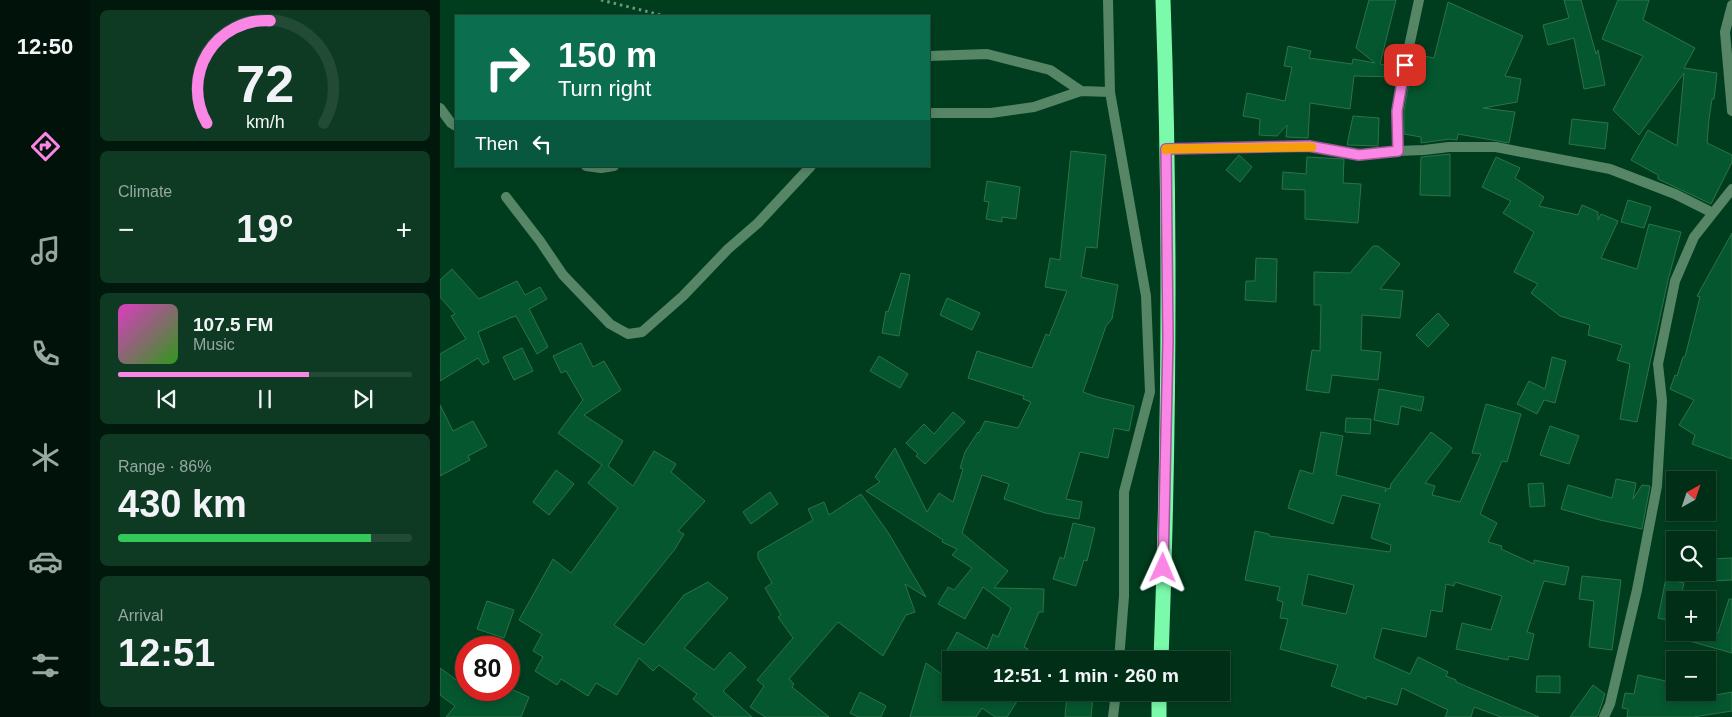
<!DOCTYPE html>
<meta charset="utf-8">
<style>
:root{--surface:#002e16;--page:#0e3a23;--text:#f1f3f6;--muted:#95a8a1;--line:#224a35;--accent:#fa87e6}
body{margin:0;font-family:Arial,sans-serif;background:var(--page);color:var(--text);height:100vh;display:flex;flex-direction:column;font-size:19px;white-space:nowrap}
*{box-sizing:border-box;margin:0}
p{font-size:16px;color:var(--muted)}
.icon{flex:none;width:28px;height:28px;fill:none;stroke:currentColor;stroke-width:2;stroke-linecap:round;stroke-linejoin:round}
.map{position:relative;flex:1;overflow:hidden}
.sheet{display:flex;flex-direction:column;gap:10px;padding:10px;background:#00190c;width:350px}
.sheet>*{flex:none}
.banner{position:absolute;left:15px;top:15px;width:475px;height:152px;border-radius:0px;box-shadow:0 2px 8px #0003,0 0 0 1px var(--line);background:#0b6e4f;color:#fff;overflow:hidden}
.needle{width:32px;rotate:40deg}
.controls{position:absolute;left:1226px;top:471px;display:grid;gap:10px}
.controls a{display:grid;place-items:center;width:50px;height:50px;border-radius:0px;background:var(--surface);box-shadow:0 2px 8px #0003,0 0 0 1px var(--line);font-size:25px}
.speed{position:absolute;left:15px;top:636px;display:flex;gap:10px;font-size:25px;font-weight:700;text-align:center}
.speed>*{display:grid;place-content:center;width:65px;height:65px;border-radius:50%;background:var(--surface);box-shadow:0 2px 8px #0003,0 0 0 1px var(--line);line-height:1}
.speed .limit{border:8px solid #d22;background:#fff;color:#111}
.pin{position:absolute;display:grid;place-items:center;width:42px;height:42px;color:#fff;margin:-21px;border-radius:10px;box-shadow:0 2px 8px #0006}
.me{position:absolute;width:55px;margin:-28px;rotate:1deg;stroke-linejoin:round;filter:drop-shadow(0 0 4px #0008)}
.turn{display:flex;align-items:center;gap:18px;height:105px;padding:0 20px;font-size:22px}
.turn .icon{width:65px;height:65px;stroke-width:2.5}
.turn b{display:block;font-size:35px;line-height:42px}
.then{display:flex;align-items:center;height:48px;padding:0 20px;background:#0003;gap:10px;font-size:19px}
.big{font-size:38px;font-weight:600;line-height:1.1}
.sheet .tile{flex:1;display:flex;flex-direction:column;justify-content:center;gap:8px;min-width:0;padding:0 18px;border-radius:8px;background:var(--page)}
.sheet .dial{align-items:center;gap:0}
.dial svg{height:130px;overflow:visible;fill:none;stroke:var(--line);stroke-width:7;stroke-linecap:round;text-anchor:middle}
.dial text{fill:var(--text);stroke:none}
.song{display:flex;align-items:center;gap:15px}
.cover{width:60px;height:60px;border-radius:8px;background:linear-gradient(135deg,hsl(310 70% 55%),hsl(110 70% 35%))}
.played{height:5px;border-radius:2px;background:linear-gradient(90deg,var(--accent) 65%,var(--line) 65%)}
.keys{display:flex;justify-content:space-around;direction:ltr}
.heat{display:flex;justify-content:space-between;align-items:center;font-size:28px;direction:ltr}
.charge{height:8px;border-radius:4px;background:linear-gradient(90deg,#34c759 86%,var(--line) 0)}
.trip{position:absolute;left:502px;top:651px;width:288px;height:50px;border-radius:0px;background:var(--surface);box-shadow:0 2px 8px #0003,0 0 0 1px var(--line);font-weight:600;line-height:50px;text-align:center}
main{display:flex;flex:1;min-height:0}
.tab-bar{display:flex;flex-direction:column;width:90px;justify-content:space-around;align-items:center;background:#001209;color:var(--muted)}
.tab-bar .icon{width:35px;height:35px}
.tab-bar .active{color:var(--accent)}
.tab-bar b{font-size:22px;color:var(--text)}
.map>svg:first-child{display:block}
</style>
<main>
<nav class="tab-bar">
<b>12:50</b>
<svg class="icon active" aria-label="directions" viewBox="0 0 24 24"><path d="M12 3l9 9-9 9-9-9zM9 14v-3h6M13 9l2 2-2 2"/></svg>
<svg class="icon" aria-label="music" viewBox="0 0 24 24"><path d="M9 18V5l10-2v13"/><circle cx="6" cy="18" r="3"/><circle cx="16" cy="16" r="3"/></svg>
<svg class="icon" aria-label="phone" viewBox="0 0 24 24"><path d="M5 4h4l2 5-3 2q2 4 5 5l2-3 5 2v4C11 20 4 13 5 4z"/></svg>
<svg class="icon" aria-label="climate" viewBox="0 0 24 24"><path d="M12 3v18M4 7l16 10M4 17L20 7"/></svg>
<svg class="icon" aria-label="car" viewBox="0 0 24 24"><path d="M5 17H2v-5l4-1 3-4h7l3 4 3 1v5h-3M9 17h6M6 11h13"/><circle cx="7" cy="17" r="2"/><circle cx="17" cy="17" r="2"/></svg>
<svg class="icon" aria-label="filters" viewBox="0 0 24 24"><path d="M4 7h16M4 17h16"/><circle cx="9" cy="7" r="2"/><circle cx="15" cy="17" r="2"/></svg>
</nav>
<section class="sheet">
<div class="tile dial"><svg viewBox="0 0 100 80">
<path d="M14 69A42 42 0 1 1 86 69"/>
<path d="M14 69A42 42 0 0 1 53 6" stroke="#fa87e6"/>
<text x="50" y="56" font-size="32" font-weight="700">72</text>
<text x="50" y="72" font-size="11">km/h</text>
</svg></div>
<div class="tile"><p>Climate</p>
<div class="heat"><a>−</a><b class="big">19°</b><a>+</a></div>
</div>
<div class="tile">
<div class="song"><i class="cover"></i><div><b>107.5 FM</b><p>Music</p></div></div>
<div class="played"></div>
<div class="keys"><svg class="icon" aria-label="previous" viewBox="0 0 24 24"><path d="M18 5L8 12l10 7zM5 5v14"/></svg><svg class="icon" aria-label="pause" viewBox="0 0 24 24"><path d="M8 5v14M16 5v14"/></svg><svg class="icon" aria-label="next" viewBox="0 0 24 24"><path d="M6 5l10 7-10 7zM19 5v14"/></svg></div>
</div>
<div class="tile"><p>Range · 86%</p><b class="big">430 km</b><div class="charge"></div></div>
<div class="tile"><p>Arrival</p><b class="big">12:51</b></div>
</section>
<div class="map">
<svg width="1292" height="717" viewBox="0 0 1292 717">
<rect width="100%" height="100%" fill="#003d1e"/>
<path fill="#05572f" stroke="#2c7348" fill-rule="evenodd" d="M929 0H956L940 64 957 68 956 77 914 76 910 109 870 103 868 138 846 137 847 125 837 136 819 135 820 119 803 116 807 93 845 101 852 67 844 66 848 46 871 51 869 58 912 64 913 59 935 63 916 48Z
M1124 0H1141L1156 54 1158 50 1165 85 1144 89 1134 38 1108 45 1103 25 1129 18Z
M1178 0H1209L1203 20 1255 48 1244 68 1277 73 1274 99H1272L1269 119 1267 143 1292 155V162L1271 204 1218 179V175L1191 160 1208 130 1237 146 1244 73 1199 135 1173 110 1203 56 1162 39Z
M1008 2 1083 36 1065 76 1081 79 1077 102 1043 108 1075 112 1069 143 1018 134 1017 140 1010 139 981 143V137L964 134V111L974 54 994 58Z
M913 116 939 118 938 146 907 145Z
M1132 119 1168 123 1165 149 1129 144Z
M631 151 666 155 657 248 646 247 641 277 678 285 672 319 666 326 643 392 657 397 694 406 689 431 674 428 668 458 640 452 626 499 642 502 639 519 605 513 564 499 569 484 542 475 522 533 568 571 554 588 604 589 603 612H599L584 647 588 649 583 660H502L517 632 547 649 553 634 558 637 571 608 543 587 525 619 498 604 508 587 514 590 532 568 512 555 517 549 502 542 503 540 426 491 440 482 435 477 455 448 487 512 499 493 513 502 523 469 520 468 525 452 538 432 539 433 545 421 578 428 591 402 583 399 584 396 528 378 537 351 592 368 606 334 609 336 627 291 605 287 610 258 620 260Z
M1010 154V196L980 195 981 157Z
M799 155 812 167 800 182 786 170Z
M867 157 904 159 903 183 921 184 918 223 865 219V190L842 189 843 172 866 174Z
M1056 157 1080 168 1075 178 1104 197 1099 206 1138 215 1142 205 1158 212V220L1161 214 1178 221 1161 258 1197 269 1209 224 1241 232 1228 280 1197 422 1180 419 1190 364 1177 360 1182 345 1148 335 1150 325 1120 316 1091 293 1098 284 1074 272 1094 232 1063 213 1071 201 1042 187Z
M547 181 580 187 576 219 562 217V222L546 219 549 202 544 201Z
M1188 200 1211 207 1204 228 1181 222Z
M1292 233V459L1252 444 1255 435 1239 425 1254 400 1230 389 1235 375 1237 376 1243 357H1245L1260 297 1257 296Z
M933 246H938L960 264 940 289 963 291 960 318 922 315 921 350 941 352 938 380 892 375 889 393 866 390 872 350 880 351 881 305H874V272L910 273Z
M816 258 837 259 836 302 805 300 806 281H815Z
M12 269 39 299 77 281 85 295 100 287 107 299 89 309 108 347 97 354 76 316 70 318 38 332 49 362 43 365 38 358 0 381V354L26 339 11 316 15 314 0 297V280Z
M461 273 470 275 459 336 442 333 446 311 448 312Z
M507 298 540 313 532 330 500 315Z
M998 313 1009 325 988 347 976 335Z
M141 343 153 367 164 361 181 390 144 415 183 441 168 466 193 486 214 451 236 464 231 472 265 501 238 531 244 534 235 549 174 625 204 645 244 595 268 582 288 598 244 648 274 670 290 652 306 667 283 691 312 717H274L253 699 257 694 219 665 213 671 199 658 177 695 156 683 148 696 121 679 117 685 95 671 103 657 93 651 102 634 79 620 113 559 131 573 178 508 148 483 162 465 118 433 143 400 126 371 121 373 113 356Z
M82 348 93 371 74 380 63 357Z
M439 356 468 374 460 388 430 371Z
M1112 357 1126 361 1115 403 1104 400 1097 414 1077 404 1089 381 1105 389Z
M939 389 984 397 981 411 961 406 958 425 934 420Z
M1046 404 1081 414 1067 462 1062 461 1040 514 1057 523 1048 542 1062 546 1061 549 1094 564V560L1129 567 1125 585 1104 581 1087 632 1094 634 1088 660 1069 656 1068 660 1016 649 1022 623 1051 630 1062 596 1015 582 1014 586 1006 584 1002 612 991 610 986 637 942 628 934 658 970 674 978 657 1008 672 1006 676 1016 680V682L1099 717H1061L1034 707 1031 717H1005L1008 710 962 688 957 705 927 696 926 699 891 686 898 665 840 649 848 619 840 618 843 602 837 600 840 587 805 580 815 531 829 534V536L950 552 951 545 931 538 940 504 902 495 893 524 848 508 860 470 873 474 881 432 903 436 896 475 946 488 945 492 948 488 950 489 951 484 991 432 1012 448 985 483 995 486 992 495 1020 502 1041 454 1032 453ZM868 574 914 585 906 614 862 605Z
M0 405 13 431 33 421 47 446 28 456 30 460 0 476Z
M513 412 525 422 485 464 476 456 478 454 466 443 484 424 494 434Z
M906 418 931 419 930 434 905 432Z
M1110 426 1139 436 1129 464 1100 455Z
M116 470 134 484 109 515 93 502Z
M1176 479 1196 483 1193 499 1202 485 1210 486 1202 529 1160 520 1121 509 1128 485 1172 498Z
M1103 483 1105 506 1090 507 1088 484Z
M330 492 338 504 311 524 303 512Z
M421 494 449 534 486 597 465 584 475 612 466 615 443 656 398 622 349 679 354 684 352 687 389 717H325L310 707 324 686 317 680 353 638 338 617 341 615 325 588 332 583 318 558V552L373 520 368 509 384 502 389 515Z
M633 523 655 528 647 561 644 560 636 586 613 579 620 557 624 559Z
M1292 558V580L1268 581V559Z
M1228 568 1235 569V581L1244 583 1240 600H1235V622L1218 618Z
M1142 576 1181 580 1172 650 1149 647 1154 601 1139 599Z
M1289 599H1292V653L1235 637V632L1278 633Z
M47 601 74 610 64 638 37 629Z
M486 663 511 681V692H583L567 717H555L542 708 536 717H470Z
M0 668 26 687V690H73L89 697 81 717H6L15 706 0 695Z
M1198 675 1235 683V692H1254L1265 697 1292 692V711L1253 717H1187L1188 709 1182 708 1185 693 1194 694Z
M1097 676H1120V693L1096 692Z
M1153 685 1165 694 1158 715 1156 717H1130Z
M420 692 446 706 441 717H418L410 713Z
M627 694 653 696 651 717H625Z"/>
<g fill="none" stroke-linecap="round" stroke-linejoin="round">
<path stroke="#6a997d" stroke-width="3" stroke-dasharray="2.5 4" stroke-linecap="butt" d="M161 0 225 16"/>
<path stroke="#568666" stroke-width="10" d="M668 0 670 92 706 296 710 392 684 492V596L679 660
M1292 5 1285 32 1292 111
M489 56 547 54 610 70 641 91
M0 108 11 123 16 126
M489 113H551L594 107 641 91 670 92
M726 149 869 146 919 155 958 151 984 150 1009 147H1056L1170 169 1235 194 1273 213
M958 151 957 111 961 84 979 0
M146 166 161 168 174 166
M66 197 100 241 123 275 170 324 188 334 202 332 243 296 288 249 318 223 371 166
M673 717 676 692
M1164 717 1170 704 1197 590 1217 486 1222 401 1218 364 1235 281 1254 237 1292 189"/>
<path stroke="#7afaaa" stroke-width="15" d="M721 660C729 440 731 220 723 0
M719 717V692"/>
</g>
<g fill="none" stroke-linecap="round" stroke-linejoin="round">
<defs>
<path id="route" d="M723 568 728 340 726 149 869 146 919 155 958 151 957 111 965 65"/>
</defs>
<use href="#route" stroke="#a25896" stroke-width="12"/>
<use href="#route" stroke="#fa87e6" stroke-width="9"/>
<path stroke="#f59e0b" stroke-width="9" d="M726 150V149L872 147"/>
</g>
</svg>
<div class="controls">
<a><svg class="needle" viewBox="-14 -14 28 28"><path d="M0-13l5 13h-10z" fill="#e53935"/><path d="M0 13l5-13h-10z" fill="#95a8a1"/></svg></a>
<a><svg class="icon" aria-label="search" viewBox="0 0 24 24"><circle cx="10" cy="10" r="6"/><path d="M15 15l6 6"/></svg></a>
<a>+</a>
<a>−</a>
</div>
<div class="speed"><div class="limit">80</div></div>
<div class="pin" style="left:965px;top:65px;background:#d93025"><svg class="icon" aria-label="arrive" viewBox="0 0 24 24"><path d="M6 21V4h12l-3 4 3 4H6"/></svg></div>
<svg class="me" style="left:723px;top:568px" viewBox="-20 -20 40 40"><path d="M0-17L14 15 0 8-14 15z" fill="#fa87e6" stroke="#fff" stroke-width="4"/></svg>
<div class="trip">12:51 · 1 min · 260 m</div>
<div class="banner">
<div class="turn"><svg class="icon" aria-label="right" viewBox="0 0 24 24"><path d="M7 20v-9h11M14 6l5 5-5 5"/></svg><div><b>150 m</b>Turn right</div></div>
<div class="then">Then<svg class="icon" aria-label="left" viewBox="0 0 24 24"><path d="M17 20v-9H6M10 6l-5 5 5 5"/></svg></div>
</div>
</div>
</main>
